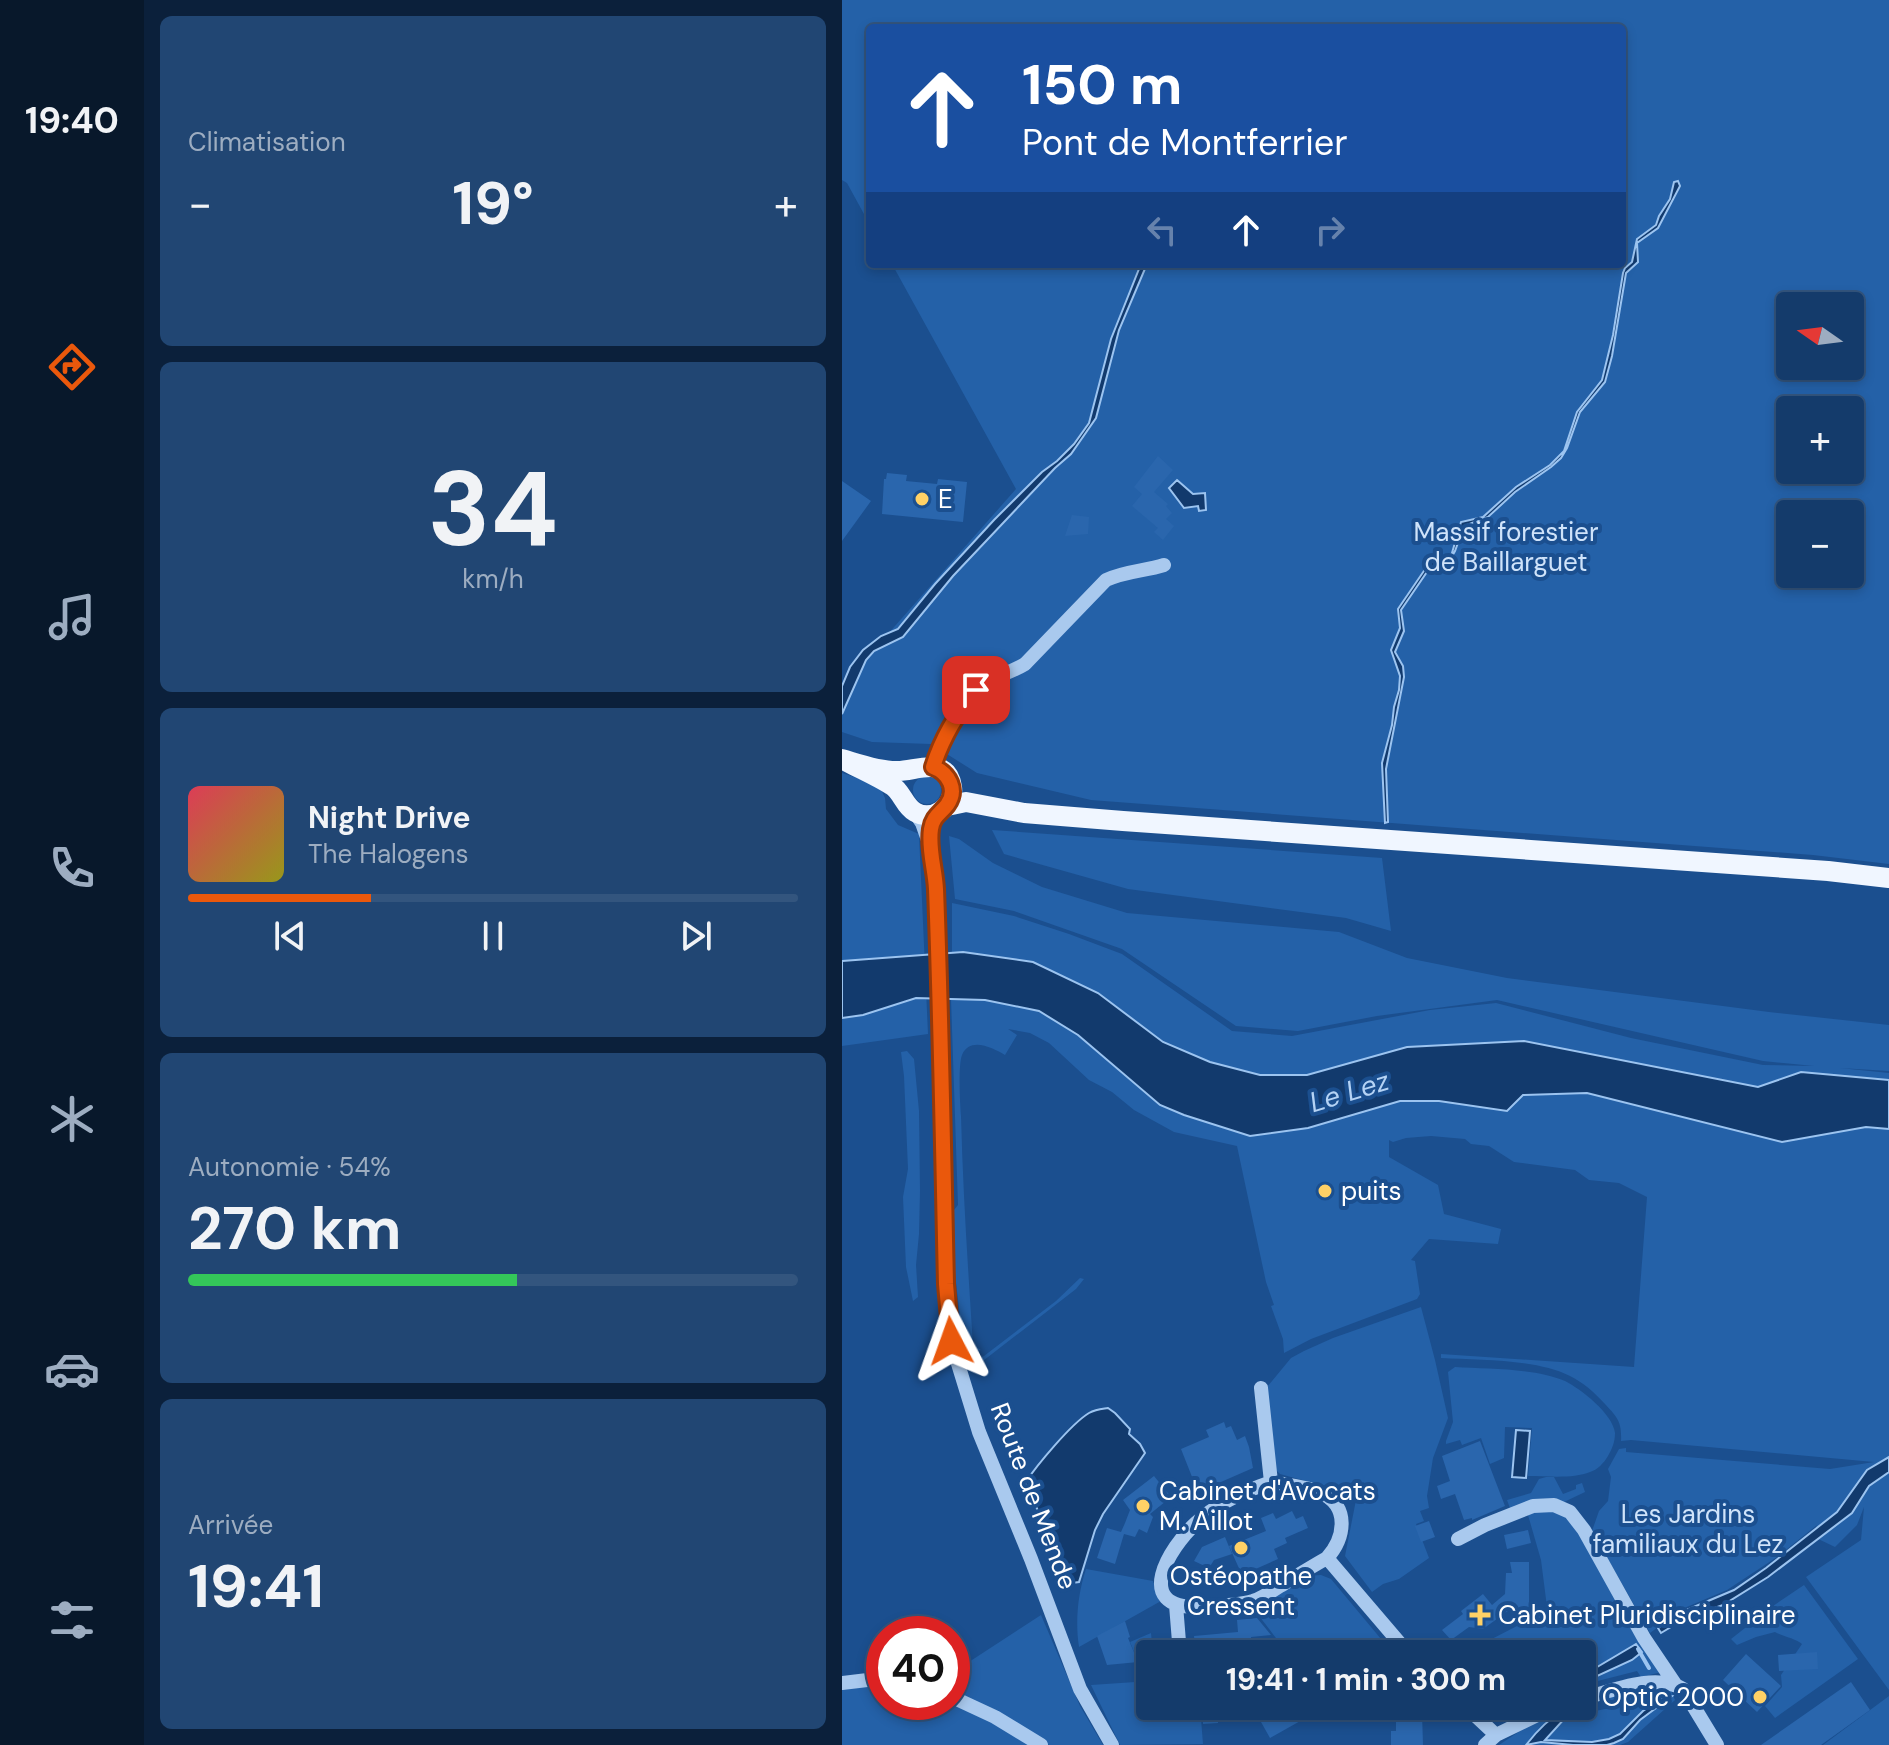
<!DOCTYPE html>
<html lang="fr">
<meta charset="utf-8">
<style>
:root{--surface:#143b6b;--page:#214673;--text:#f1f3f6;--muted:#9dadc1;--line:#33557e;--accent:#ea580c}
body{margin:0;font-family:"DM Sans",sans-serif;background:var(--page);color:var(--text);height:100vh;display:flex;flex-direction:column;font-size:30px;white-space:nowrap}
*{box-sizing:border-box;margin:0}
p{font-size:26px;color:var(--muted)}
.icon{flex:none;width:44px;height:44px;fill:none;stroke:currentColor;stroke-width:2;stroke-linecap:round;stroke-linejoin:round}
.map{position:relative;flex:1;overflow:hidden}
.panel{display:flex;flex-direction:column;gap:16px;padding:16px;background:#0b203b;width:698px}
.panel>*{flex:none}
.top-card{position:absolute;left:24px;top:24px;width:760px;height:244px;border-radius:8px;box-shadow:0 4px 12px #0003,0 0 0 2px var(--line);background:#1a4fa0;color:#fff;overflow:hidden}
.needle{width:52px;rotate:284deg}
.fabs{position:absolute;left:934px;top:292px;display:grid;gap:16px}
.fabs a{display:grid;place-items:center;width:88px;height:88px;border-radius:8px;background:var(--surface);box-shadow:0 4px 12px #0003,0 0 0 2px var(--line);font-size:40px}
.speed{position:absolute;left:24px;top:1616px;display:flex;gap:16px;font-size:40px;font-weight:700;text-align:center}
.speed>*{display:grid;place-content:center;width:104px;height:104px;border-radius:50%;background:var(--surface);box-shadow:0 4px 12px #0003,0 0 0 2px var(--line);line-height:1}
.speed .limit{border:12px solid #d22;background:#fff;color:#111}
.pin{position:absolute;display:grid;place-items:center;width:68px;height:68px;color:#fff;margin:-34px;border-radius:16px;box-shadow:0 4px 12px #0006}
.me{position:absolute;width:88px;margin:-44px;rotate:356deg;stroke-linejoin:round;filter:drop-shadow(0 0 6px #0008)}
.turn{display:flex;align-items:center;gap:28px;height:168px;padding:0 24px;font-size:36px}
.turn .icon{width:104px;height:104px;stroke-width:2.5}
.turn b{display:block;font-size:56px;line-height:68px}
.lanes{display:flex;align-items:center;height:76px;padding:0 24px;background:#0003;justify-content:center;gap:40px;direction:ltr}
.lanes .off{opacity:.35}
.big{font-size:60px;font-weight:700;line-height:1.1}
.panel .tile{flex:1;display:flex;flex-direction:column;justify-content:center;gap:12px;min-width:0;padding:0 28px;border-radius:12px;background:var(--page)}
.panel .dial{align-items:center;gap:0}
.dial b{font-size:104px;line-height:1}
.song{display:flex;align-items:center;gap:24px}
.cover{width:96px;height:96px;border-radius:12px;background:linear-gradient(135deg,hsl(350 70% 55%),hsl(60 70% 35%))}
.played{height:8px;border-radius:4px;background:linear-gradient(90deg,var(--accent) 30%,var(--line) 30%)}
.keys{display:flex;justify-content:space-around;direction:ltr}
.heat{display:flex;justify-content:space-between;align-items:center;font-size:44px;direction:ltr}
.charge{height:12px;border-radius:6px;background:linear-gradient(90deg,#34c759 54%,var(--line) 0)}
.trip{position:absolute;left:294px;top:1640px;width:460px;height:80px;border-radius:8px;background:var(--surface);box-shadow:0 4px 12px #0003,0 0 0 2px var(--line);font-weight:700;line-height:80px;text-align:center}
main{display:flex;flex:1;min-height:0}
.tabs{display:flex;flex-direction:column;width:144px;justify-content:space-around;align-items:center;background:#08182b;color:var(--muted)}
.tabs .icon{width:56px;height:56px}
.tabs .current{color:var(--accent)}
.tabs b{font-size:36px;color:var(--text)}
.map>svg:first-child{display:block}
</style>
<main>
<nav class="tabs">
<b>19:40</b>
<svg class="icon current" aria-label="directions" viewBox="0 0 24 24"><path d="M12 3l9 9-9 9-9-9zM9 14v-3h6M13 9l2 2-2 2"/></svg>
<svg class="icon" aria-label="music" viewBox="0 0 24 24"><path d="M9 18V5l10-2v13"/><circle cx="6" cy="18" r="3"/><circle cx="16" cy="16" r="3"/></svg>
<svg class="icon" aria-label="phone" viewBox="0 0 24 24"><path d="M5 4h4l2 5-3 2q2 4 5 5l2-3 5 2v4C11 20 4 13 5 4z"/></svg>
<svg class="icon" aria-label="climate" viewBox="0 0 24 24"><path d="M12 3v18M4 7l16 10M4 17L20 7"/></svg>
<svg class="icon" aria-label="car" viewBox="0 0 24 24"><path d="M5 17H2v-5l4-1 3-4h7l3 4 3 1v5h-3M9 17h6M6 11h13"/><circle cx="7" cy="17" r="2"/><circle cx="17" cy="17" r="2"/></svg>
<svg class="icon" aria-label="filters" viewBox="0 0 24 24"><path d="M4 7h16M4 17h16"/><circle cx="9" cy="7" r="2"/><circle cx="15" cy="17" r="2"/></svg>
</nav>
<section class="panel">
<div class="tile"><p>Climatisation</p>
<div class="heat"><a>−</a><b class="big">19°</b><a>+</a></div>
</div>
<div class="tile dial"><b>34</b><p>km/h</p></div>
<div class="tile">
<div class="song"><i class="cover"></i><div><b>Night Drive</b><p>The Halogens</p></div></div>
<div class="played"></div>
<div class="keys"><svg class="icon" aria-label="previous" viewBox="0 0 24 24"><path d="M18 5L8 12l10 7zM5 5v14"/></svg><svg class="icon" aria-label="pause" viewBox="0 0 24 24"><path d="M8 5v14M16 5v14"/></svg><svg class="icon" aria-label="next" viewBox="0 0 24 24"><path d="M6 5l10 7-10 7zM19 5v14"/></svg></div>
</div>
<div class="tile"><p>Autonomie · 54%</p><b class="big">270 km</b><div class="charge"></div></div>
<div class="tile"><p>Arrivée</p><b class="big">19:41</b></div>
</section>
<div class="map">
<svg width="1047" height="1745" viewBox="0 0 1047 1745">
<rect width="100%" height="100%" fill="#1b4f8f"/>
<path fill="#2461a8" fill-rule="evenodd" d="M0 0H1047V864L971 855 249 800 135 773 89 744 30 742 0 732V686L174 489 50 264H780V28H28V225L5 183 0 180ZM948 306H1008V366H948ZM948 410H1008V470H948ZM948 514H1008V574H948Z
M0 773 37 785 43 798 44 809 56 825 77 834 86 1034 0 1046Z
M71 790a14 14 0 1 1 28 0a14 14 0 1 1-28 0Z
M150 830 540 858 549 931 504 918 286 889 162 854Z
M107 836 117 839 151 863 200 887 285 913 497 932 565 958 665 978 927 1012 1047 1025V1071L998 1068 1047 1073V1080L960 1072 916 1087 682 1041 517 1060 465 1075H418L371 1063 321 1042 256 993 121 952 110 953V903L172 916 227 934 280 954 390 1031 450 1036 588 1010 654 1003 789 1038 921 1065 972 1066 921 1061 655 1000 535 1016 456 1031 394 1026 280 949 172 911 113 899Z
M109 999 143 1000 197 1011 236 1035 318 1105 342 1115 408 1136 466 1128 558 1101H597L665 1111 681 1095 745 1093 940 1142 1025 1127 1047 1129V1690L964 1577 1019 1540 1022 1507 1015 1525 993 1547 970 1536 975 1525 935 1557 885 1590 840 1609 808 1633 750 1531 757 1511 766 1501 769 1477 766 1469 777 1449 784 1448V1452L988 1469 1032 1462 789 1440 779 1441C780 1421 775 1417 762 1403 752 1392 742 1383 728 1376 694 1359 637 1360 599 1358V1354L792 1367 805 1197 777 1183 747 1180 733 1170 672 1162 647 1146 629 1144 623 1139 589 1136 564 1138 551 1142 547 1140V1157L596 1185 602 1214 659 1229 656 1244 587 1239 569 1260 573 1261 578 1294 575 1299 469 1339 442 1353 441 1339 429 1306 432 1305 424 1282 395 1146 332 1132 292 1110 270 1092 247 1080 207 1043 188 1033 166 1029 175 1035 163 1055C151 1048 128 1036 120 1055 116 1065 118 1104 119 1116 121 1193 126 1269 131 1345L139 1350 130 1352 122 1350 113 1274 112 1210 116 1205Z
M65 1051 72 1059 77 1111 78 1191 77 1234 74 1265 76 1297 71 1301 64 1267 61 1197 66 1169 62 1076 59 1052Z
M238 1278 242 1279 234 1289 137 1364 134 1359 142 1356 214 1301Z
M579 1307 593 1360 606 1418 591 1458 585 1496 587 1508 578 1511 582 1521 574 1524 587 1558 557 1579 541 1584 530 1592 503 1556 515 1495 438 1474 434 1470 425 1387 449 1358 462 1351 491 1338Z
M613 1367C645 1369 693 1368 723 1381 739 1389 771 1414 773 1433 773 1442 770 1449 766 1456 762 1463 755 1470 748 1472 732 1479 704 1476 686 1476L690 1428 663 1427 662 1458 648 1464 639 1438 620 1445 618 1440 604 1444V1441L611 1422 606 1372Z
M704 1477H712L721 1494 734 1489V1485L740 1483 743 1492 722 1502 669 1511 665 1500 689 1493 697 1479Z
M698 1509 725 1514 820 1672 799 1677 795 1671 740 1685V1654H643L640 1644 675 1626 705 1607 699 1560 686 1515Z
M244 1569 311 1581 314 1592 319 1601 237 1647C233 1621 236 1593 244 1569Z
M479 1575 489 1579 539 1639 515 1654H437V1642L411 1608 466 1576Z
M962 1585 1016 1659 933 1718 923 1706 940 1687 939 1675 960 1644C955 1639 940 1636 933 1632L914 1637 895 1645 889 1639 931 1606Z
M199 1615 238 1706 261 1745H207L110 1692V1673Z
M309 1633 311 1654H308V1660L296 1662 288 1642Z
M42 1678V1702H110L199 1745H0V1683Z
M308 1681V1706H358L361 1744 278 1745 249 1685Z
M827 1686 833 1700 786 1742 778 1745H657L693 1721 722 1710 724 1717 768 1708 766 1697Z
M1047 1696V1745H981Z"/>
<path fill="#123a6d" stroke="#9cc4f0" stroke-width="2" d="M836 181 838 186 816 228 795 243 796 262 784 273 770 356 763 382 738 412 725 448 719 458 709 467 673 492 646 517 622 526 613 551 609 558 597 563 587 569 559 610 562 631 553 652 561 666 562 677 544 769 546 822 543 823 540 763 550 725 552 707 557 690 558 676 549 650 558 628 556 609 588 562 607 557 610 553 619 522 641 517 674 487 708 465 722 451 735 412 760 380 771 335 781 273 783 268 790 262 795 239 814 225 817 216 828 199 832 182Z
M299 264H305L277 330 254 418 229 454 213 468 111 576 61 637 32 651 24 660 0 714V686L8 667 21 650 39 636 56 629 93 584 152 520 200 472 215 461 232 444 247 423 269 339Z
M335 480 351 494 363 493 364 510 357 511 356 506 342 508 327 488Z
M121 952 191 962 256 993 321 1042 368 1062 418 1075H465L565 1047 682 1041 916 1087 959 1072 1047 1080V1129L1024 1127 940 1142 745 1093 681 1095 665 1111 597 1101H558L466 1128 408 1136 342 1115 318 1105 236 1035 197 1011 143 1000 74 998 21 1015 0 1018V961Z
M266 1408 273 1413 288 1429 287 1434 298 1444 303 1453 261 1514 253 1530 237 1582 230 1583 183 1483C195 1465 229 1424 247 1413 254 1409 259 1409 266 1408Z
M674 1430 688 1431 684 1478 670 1477Z
M1047 1457V1472L1027 1486 1010 1513 926 1577 881 1605 844 1618 819 1633 816 1628 840 1612 892 1590 924 1568 995 1512 1025 1470Z
M794 1644 800 1652 790 1660 740 1683V1676Z
M824 1695 830 1696 798 1720 781 1739 772 1743 765 1745H731L699 1742 684 1745C694 1732 708 1718 722 1710L724 1717 703 1740 750 1742 767 1739 778 1734 801 1711Z"/>
<g fill="none" stroke-linecap="round" stroke-linejoin="round">
<path stroke="#9cc4f0" stroke-width="4" d="M796 1649 807 1668"/>
</g>
<path fill="#2a66ad" d="M316 456 331 470 312 492 326 504 324 506 330 513 324 519 332 526 321 540 312 532 316 528 290 506 300 494 292 487Z
M45 473 65 475 64 481 95 484 96 479 125 482 121 522 40 514 42 479H44Z
M0 481 29 501 0 541Z
M230 515 247 517 246 534 223 536Z
M382 1422 384 1428 389 1426 395 1440 403 1436 407 1447 411 1468 356 1492 339 1449 367 1437 364 1430Z
M638 1441 663 1506 630 1520V1518L622 1520 613 1494 599 1499 595 1486 608 1481 600 1456Z
M312 1476 329 1497 308 1514 311 1517 305 1533 297 1529 293 1537 282 1534 273 1564 255 1558 265 1528 279 1532 283 1523 288 1510 281 1500Z
M450 1511 454 1519 461 1516 466 1528 443 1538 445 1543 432 1549 436 1559 400 1575 387 1546 424 1531 419 1518 431 1513 434 1519Z
M587 1521 593 1537 579 1542 573 1526Z
M686 1530 689 1543 665 1549 662 1535Z
M383 1537 390 1554 372 1560 367 1568 352 1561 360 1547Z
M668 1562H687V1608H670L641 1629 627 1627 609 1640 600 1630 621 1614 619 1611 641 1594 650 1605 663 1594 664 1573H670Z
M415 1618 429 1635 409 1637 410 1654H354L352 1636 396 1632 395 1620Z
M283 1621 288 1637 286 1638 296 1662 265 1665 255 1636Z
M975 1652 976 1669 937 1671 936 1655Z
M904 1654 939 1686 915 1712 881 1680Z
M1009 1682 1028 1710 979 1745H919Z
M360 1706H381L383 1719 376 1720V1723L361 1724Z
M410 1706H485L428 1738Z
M554 1713H580L581 1745H549V1731H554Z"/>
<g fill="none" stroke-linecap="round" stroke-linejoin="round">
<path stroke="#a9c9ee" stroke-width="14" d="M91 767C99 741 120 697 143 683 156 675 170 672 183 664L264 580C283 571 303 571 322 565
M72 811 80 823 88 846 93 874 99 1016 104 1284 109 1341 137 1432 189 1559 238 1689 270 1745
M419 1388 429 1482
M429 1482C445 1485 464 1486 479 1493 508 1506 503 1538 485 1558 469 1567 453 1577 438 1586 429 1592 420 1598 411 1601 394 1606 373 1606 356 1607 290 1608 327 1548 354 1523 374 1504 403 1491 429 1482Z
M616 1539 643 1525 691 1506 712 1505 728 1512 742 1530 802 1638 833 1684
M485 1558 567 1654
M334 1605 338 1654
M0 1683 42 1678
M110 1697 153 1717 199 1745
M740 1699C769 1691 814 1672 841 1689L875 1745
M623 1706 654 1735
M643 1745 654 1735 714 1706"/>
<path stroke="#f0f6ff" stroke-width="20" d="M0 759C17 764 36 771 54 771 73 772 105 754 110 787 113 807 90 822 73 812 62 806 60 791 49 785 33 775 16 768 0 759Z
M105 806 124 802 182 813 281 821 986 871 1047 878"/>
</g>
<g fill="none" stroke-linecap="round" stroke-linejoin="round">
<defs>
<path id="route" d="M109 1341 104 1284C101 1152 99 1021 94 889 93 869 86 849 89 829 91 816 98 814 105 805 116 790 107 773 91 767 100 738 115 713 134 690"/>
</defs>
<use href="#route" stroke="#983908" stroke-width="20"/>
<use href="#route" stroke="#ea580c" stroke-width="14"/>
</g>
<g fill="#ffd166" stroke="#1b4f8f" stroke-width="3">
<circle cx="80" cy="499" r="8"/>
<circle cx="483" cy="1191" r="8"/>
<circle cx="301" cy="1506" r="8"/>
<circle cx="399" cy="1548" r="8"/>
<path d="M634 1603h8v8h8v8h-8v8h-8v-8h-8v-8h8z"/>
<circle cx="918" cy="1697" r="8"/>
</g>
<g text-anchor="middle" stroke-width="8" stroke-linejoin="round" paint-order="stroke">
<g font-size="26" fill="#fff" stroke="#1b4f8f" text-anchor="start">
<text x="96" y="508">E</text>
<text x="499" y="1200">puits</text>
<text x="317" y="1500">Cabinet d'Avocats<tspan x="317" dy="30">M. Aillot</tspan></text>
<text x="399" y="1585" text-anchor="middle">Ostéopathe<tspan x="399" dy="30">Cressent</tspan></text>
<text x="656" y="1624">Cabinet Pluridisciplinaire</text>
<text x="902" y="1706" text-anchor="end">Optic 2000</text>
</g>
<g font-size="26" fill="#cfe3fa" stroke="#1b4f8f">
<text x="664" y="541">Massif forestier<tspan x="664" dy="30">de Baillarguet</tspan></text>
<text x="846" y="1523">Les Jardins<tspan x="846" dy="30">familiaux du Lez</tspan></text>
</g>
<g font-size="26" fill="#fff" stroke="#1b4f8f">
<text transform="translate(192 1496) rotate(69)" y="9">Route de Mende</text>
</g>
<g font-size="28" font-style="italic" fill="#b5d3f5" stroke="#1b4f8f">
<text transform="translate(507 1091) rotate(-17)" y="10">Le Lez</text>
</g>
</g>
</svg>
<div class="fabs">
<a><svg class="needle" viewBox="-14 -14 28 28"><path d="M0-13l5 13h-10z" fill="#e53935"/><path d="M0 13l5-13h-10z" fill="#9dadc1"/></svg></a>
<a>+</a>
<a>−</a>
</div>
<div class="speed"><div class="limit">40</div></div>
<div class="pin" style="left:134px;top:690px;background:#d93025"><svg class="icon" aria-label="arrive" viewBox="0 0 24 24"><path d="M6 21V4h12l-3 4 3 4H6"/></svg></div>
<svg class="me" style="left:109px;top:1341px" viewBox="-20 -20 40 40"><path d="M0-17L14 15 0 8-14 15z" fill="#ea580c" stroke="#fff" stroke-width="4"/></svg>
<div class="trip">19:41 · 1 min · 300 m</div>
<div class="top-card">
<div class="turn"><svg class="icon" aria-label="ahead" viewBox="0 0 24 24"><path d="M12 20V5M6 11l6-6 6 6"/></svg><div><b>150 m</b>Pont de Montferrier</div></div>
<div class="lanes"><svg class="icon off" aria-label="left" viewBox="0 0 24 24"><path d="M17 20v-9H6M10 6l-5 5 5 5"/></svg><svg class="icon" aria-label="ahead" viewBox="0 0 24 24"><path d="M12 20V5M6 11l6-6 6 6"/></svg><svg class="icon off" aria-label="right" viewBox="0 0 24 24"><path d="M7 20v-9h11M14 6l5 5-5 5"/></svg></div>
</div>
</div>
</main>
